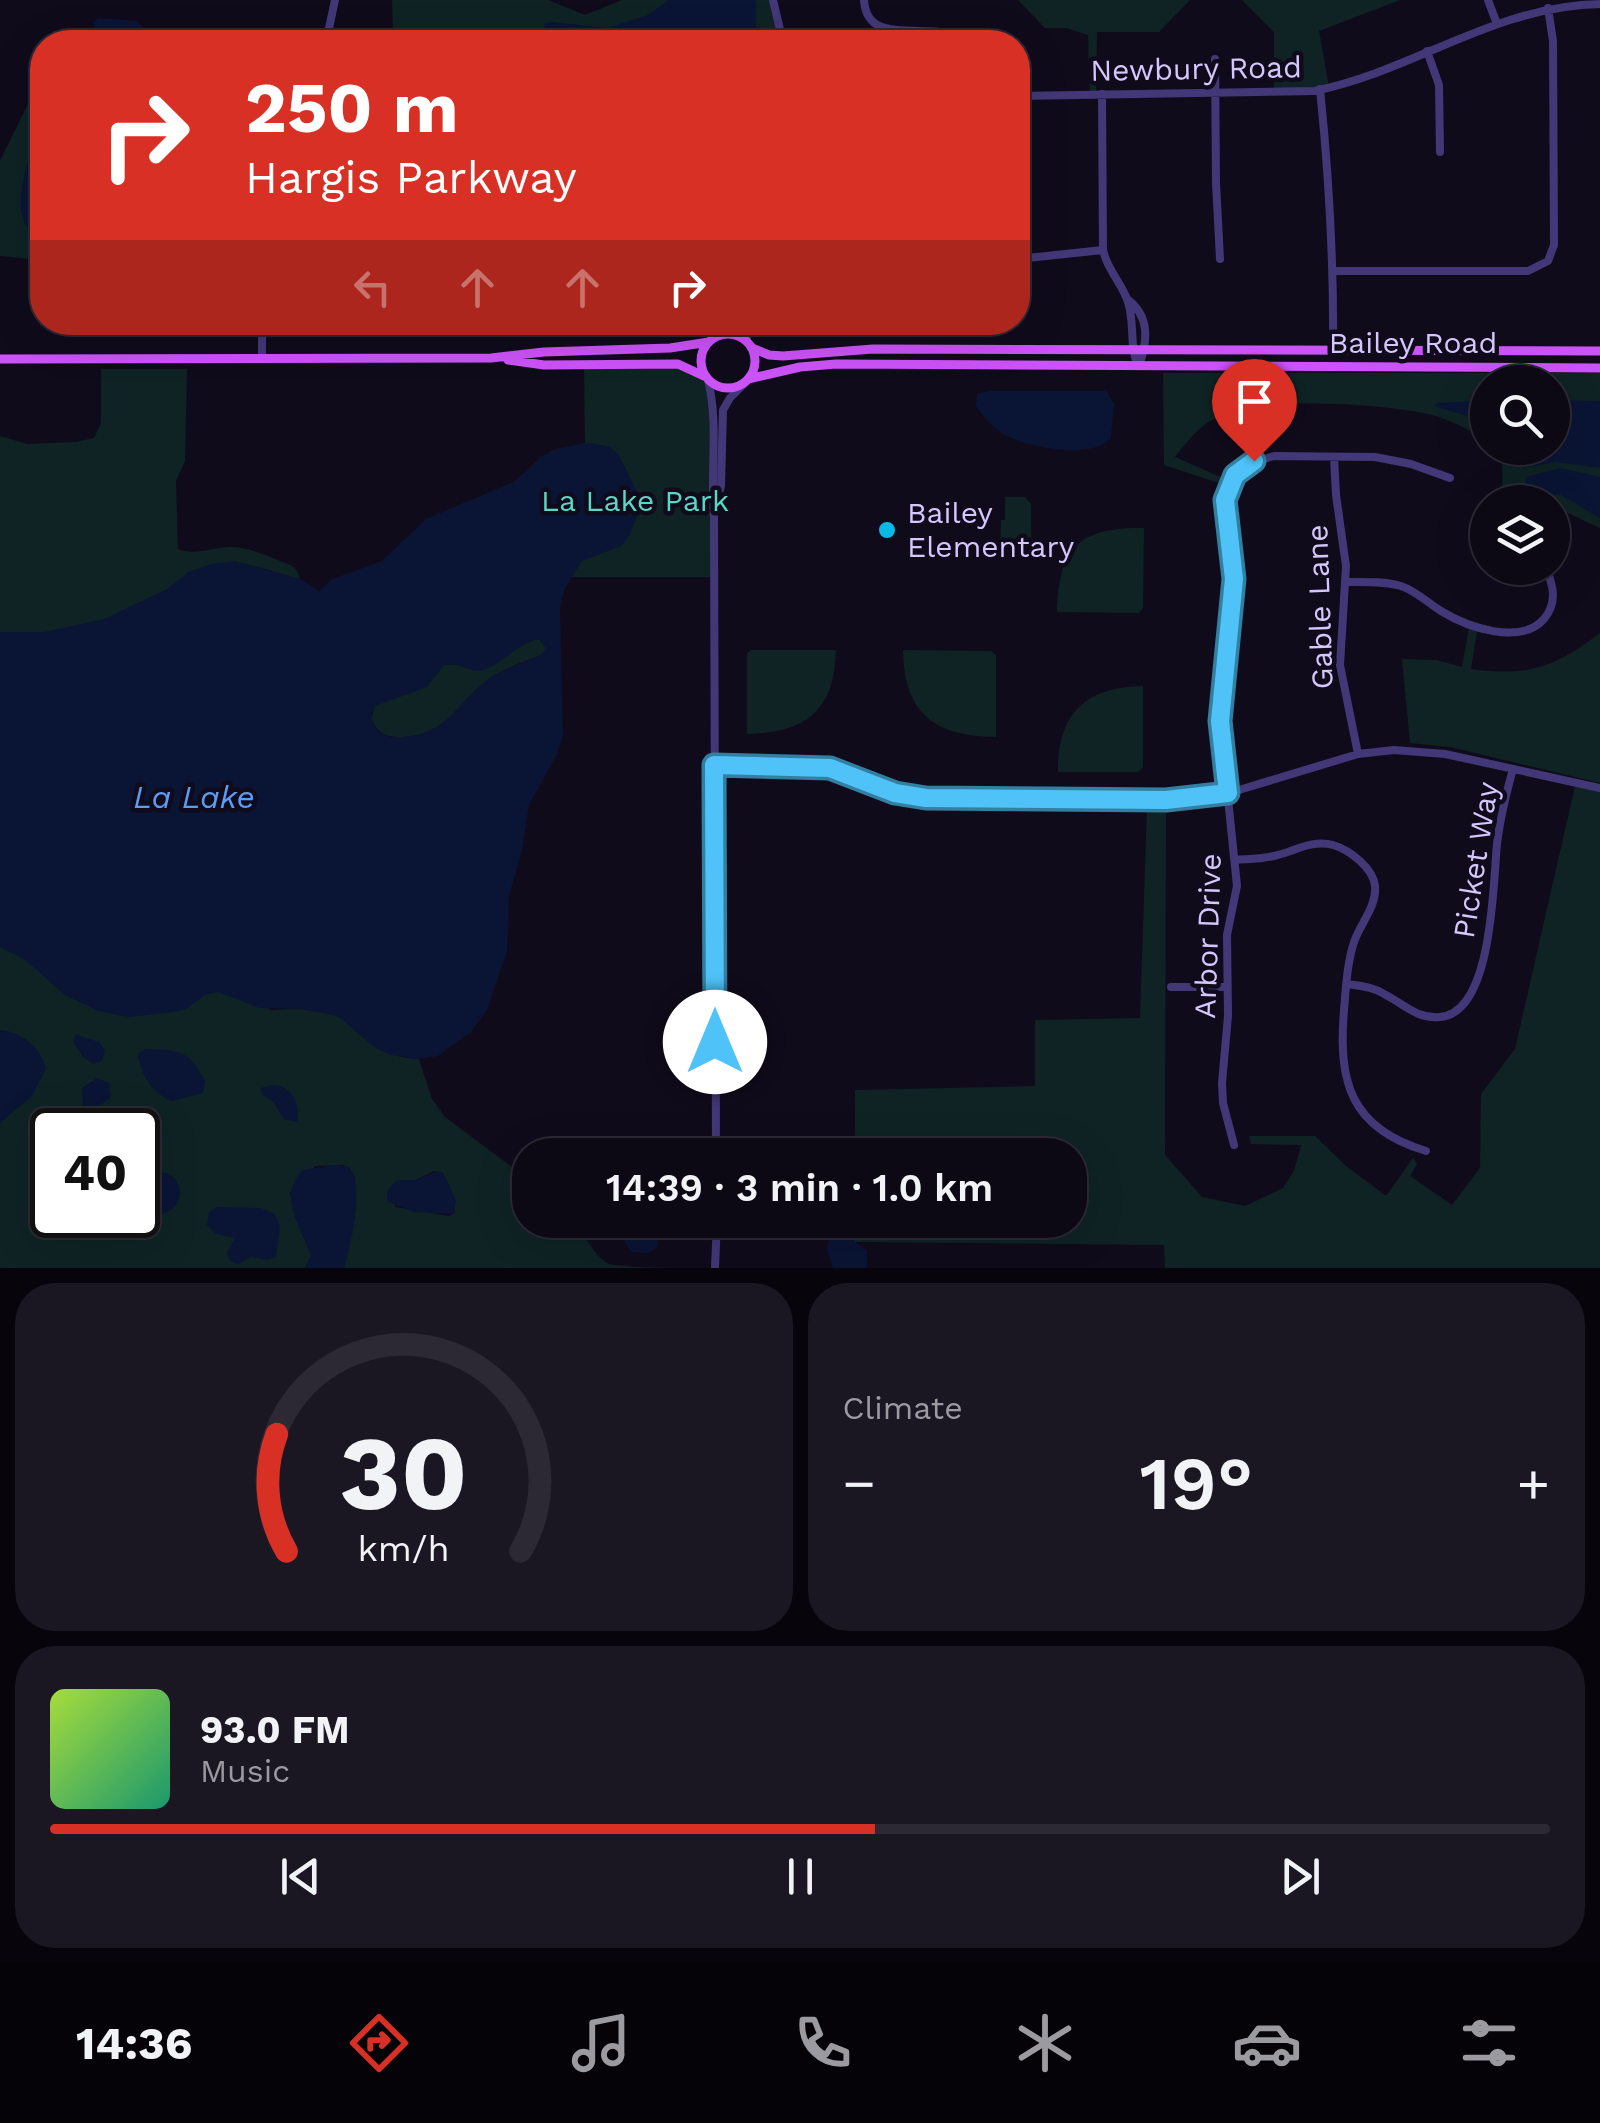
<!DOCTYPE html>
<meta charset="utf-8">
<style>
:root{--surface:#0c0814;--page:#1a1622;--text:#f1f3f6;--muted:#9a9aa0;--line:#2c2934;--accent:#d93025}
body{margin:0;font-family:"Work Sans",sans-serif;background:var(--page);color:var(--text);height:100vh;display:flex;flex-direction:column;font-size:38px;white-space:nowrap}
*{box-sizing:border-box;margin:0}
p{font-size:32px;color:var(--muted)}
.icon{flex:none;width:55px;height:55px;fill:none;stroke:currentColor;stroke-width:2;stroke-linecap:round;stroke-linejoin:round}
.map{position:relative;height:1268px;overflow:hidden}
.details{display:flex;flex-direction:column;gap:15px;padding:15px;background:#07040b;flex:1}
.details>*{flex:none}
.hud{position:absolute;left:30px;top:30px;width:1000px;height:305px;border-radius:40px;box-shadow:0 10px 40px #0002,0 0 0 2px var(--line);background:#d93025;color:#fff;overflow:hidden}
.tools{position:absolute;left:1470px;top:365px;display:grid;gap:20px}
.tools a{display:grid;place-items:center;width:100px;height:100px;border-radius:50%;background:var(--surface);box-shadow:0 10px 40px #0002,0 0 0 2px var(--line);font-size:50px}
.speed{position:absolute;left:30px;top:1108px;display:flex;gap:20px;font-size:50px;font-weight:700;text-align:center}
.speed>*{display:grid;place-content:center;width:130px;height:130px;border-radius:50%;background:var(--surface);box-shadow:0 10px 40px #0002,0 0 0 2px var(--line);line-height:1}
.speed .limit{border:5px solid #111;border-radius:15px;background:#fff;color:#111}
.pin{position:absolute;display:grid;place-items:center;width:85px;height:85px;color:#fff;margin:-102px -42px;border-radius:50% 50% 50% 0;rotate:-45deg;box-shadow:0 0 10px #0007}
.pin .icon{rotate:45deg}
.me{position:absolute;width:110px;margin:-55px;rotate:0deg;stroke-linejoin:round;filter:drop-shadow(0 0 8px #0008)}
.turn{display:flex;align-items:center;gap:35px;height:210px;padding:0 50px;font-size:45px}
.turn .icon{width:130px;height:130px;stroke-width:2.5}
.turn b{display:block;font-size:70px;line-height:85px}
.lanes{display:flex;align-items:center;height:95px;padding:0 50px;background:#0003;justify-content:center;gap:50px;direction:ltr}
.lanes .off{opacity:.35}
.big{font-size:75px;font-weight:600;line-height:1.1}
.details .tile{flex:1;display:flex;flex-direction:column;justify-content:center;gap:15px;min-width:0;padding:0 35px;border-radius:40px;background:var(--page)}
.details .dial{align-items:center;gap:0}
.dial svg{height:260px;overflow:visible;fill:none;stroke:var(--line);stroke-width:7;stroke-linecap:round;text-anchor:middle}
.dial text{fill:var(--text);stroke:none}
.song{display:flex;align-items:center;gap:30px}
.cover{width:120px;height:120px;border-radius:15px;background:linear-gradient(135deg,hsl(80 70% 55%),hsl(160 70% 35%))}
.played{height:10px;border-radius:5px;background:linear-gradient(90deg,var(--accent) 55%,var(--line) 55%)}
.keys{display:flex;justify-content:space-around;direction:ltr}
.heat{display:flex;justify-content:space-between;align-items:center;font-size:55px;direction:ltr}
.details .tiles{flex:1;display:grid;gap:15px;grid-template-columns:1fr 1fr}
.tile:last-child{grid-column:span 2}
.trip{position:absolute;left:512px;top:1138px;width:575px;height:100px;border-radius:40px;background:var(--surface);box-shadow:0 10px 40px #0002,0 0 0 2px var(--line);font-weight:600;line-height:100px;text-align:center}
.dock{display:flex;height:160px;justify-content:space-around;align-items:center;background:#050308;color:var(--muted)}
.dock .icon{width:70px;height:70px}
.dock .current{color:var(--accent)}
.dock b{font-size:45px;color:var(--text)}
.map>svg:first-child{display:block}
</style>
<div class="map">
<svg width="1600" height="1268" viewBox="0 0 1600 1268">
<rect width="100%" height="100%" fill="#100b1b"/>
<path fill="#0f2324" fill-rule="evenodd" d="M392 0H548L585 15 622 0H773L783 42H388L393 33Z
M1018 0H1190L1159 32H1097L1096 94H1090L1088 35 1067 28H1045Z
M1242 0H1400L1319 31 1329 87 1274 94V32Z
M42 83V260L0 256V161L27 106Z
M672 363 706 377 711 393 714 577H444L445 511 514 482 551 451 585 443 584 366Z
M101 369H187L185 461 176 481 178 549C193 556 214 547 232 547 248 548 263 554 278 560 290 565 297 566 300 579 254 567 234 553 187 573L269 1010C292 1009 320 1007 341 1018 375 1036 372 1056 419 1059L432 1099 445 1117 528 1179 530 1220C553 1220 571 1222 587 1241 594 1250 599 1259 609 1264 629 1268 674 1268 697 1268H344L354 1222 355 1177 344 1165 315 1166 290 1193 296 1218 311 1256 305 1268H0V436L27 444 76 442 94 438 101 423ZM52 1130H138V1215H52ZM434 1171 443 1173C449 1187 458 1198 454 1213L449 1216 395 1207 396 1181 416 1180Z
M1163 373H1600V528L1553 506 1552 502H1503L1502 460 1493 448H1552V382H1488L1487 440C1467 429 1446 417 1423 413 1370 403 1262 396 1214 419 1198 427 1186 443 1175 457L1225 479 1222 484 1164 465Z
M1005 497H1025L1031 504V556L1000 555 1001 520H1005Z
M1144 528 1143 608 1139 613 1057 612C1059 548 1078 527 1144 528Z
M1469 628 1477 631 1471 669C1529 677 1555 667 1600 633V783L1450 747 1410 743 1402 659 1436 660 1462 667Z
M539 639 546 648 541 655C525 661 505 668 491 678 456 702 450 735 401 737 385 737 378 734 371 718L375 706 444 665C460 661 468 673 483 669 503 664 516 643 539 639Z
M751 650H836C834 713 805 732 747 734V654Z
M903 650 991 651 996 655V737C936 736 904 715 903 650Z
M1143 686V767L1138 772H1058C1057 714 1085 687 1143 686Z
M1575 786 1600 792V1268H1165L1164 1245 854 1242V1220H1070V1155H855V1090L1035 1086V1020L1140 1018 1147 807 1166 804 1165 1155 1202 1197 1245 1206 1283 1188 1294 1171 1301 1145 1251 1144 1249 1136H1315L1346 1166 1386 1196 1413 1158 1417 1164 1410 1176 1452 1205 1480 1168 1481 1094 1515 1049Z"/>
<path fill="#0a1535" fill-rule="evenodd" d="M669 0H756V33L740 42H568L544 28 545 23 552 22 608 28 648 15Z
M98 18 137 21 144 29C129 40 111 40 95 28L93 22Z
M42 116V236C0 228 32 147 42 116Z
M989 391H1106L1114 404 1111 438C1094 459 1034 448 1011 438 996 431 985 419 976 406L977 394Z
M1487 400V422L1434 406 1437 403Z
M1553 400 1600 401V468L1556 462 1523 468 1516 464 1509 448H1552Z
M592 443 610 447 619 455 638 494 639 512 629 536 621 546 582 561 564 590 560 608 563 735 557 754 529 805 522 850 509 896 507 951 487 1010 471 1032 438 1056 419 1059 391 1055 375 1048 338 1016 301 1009 259 1008 218 992 205 995 186 1009 174 1012 129 1017 98 1011 65 995 24 959 0 947V632H44L104 619 167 589 187 573 211 564 235 561 300 579 320 591 330 580 382 561 426 519 514 482 542 456 563 447ZM539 639 546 648 541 655C525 662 506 668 491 677 454 702 450 738 396 737 380 737 373 729 371 714L375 706 427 687 444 665C462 661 469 674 483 670 504 664 516 643 539 639Z
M1561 468 1600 477V518L1561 495 1525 492 1526 477Z
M0 1030C22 1032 41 1047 46 1069L32 1096 0 1123Z
M75 1034 99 1042 105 1050 102 1061 93 1064 83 1057 74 1044Z
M146 1049C181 1050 188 1050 205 1081L203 1093 172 1101C153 1094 140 1075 138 1054Z
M97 1078 109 1083 111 1098 97 1107H83L82 1088Z
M272 1085C292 1085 301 1104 297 1122L285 1120 272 1101 262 1095 261 1088Z
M334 1165 349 1167C365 1186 351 1244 344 1268H305L311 1256C302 1228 276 1195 303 1170Z
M438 1171 443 1173 456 1200 453 1214 414 1212 388 1202 387 1191 396 1181 416 1180Z
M138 1193a21 21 0 1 1 42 0a21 21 0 1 1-42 0Z
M217 1207 261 1208 275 1214 280 1226 276 1257 267 1260 251 1257 238 1264 230 1261 227 1252 235 1238 216 1234 207 1225 209 1212Z
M610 1220 650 1223 657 1231 658 1246 649 1253 631 1252Z
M837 1233 847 1236 867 1251V1268H833L827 1249 829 1238Z"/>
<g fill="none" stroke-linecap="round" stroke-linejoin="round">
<path stroke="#423878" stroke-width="8" d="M773 0 783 42
M864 0C867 52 936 16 971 42
M1488 0 1497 24
M326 42 335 0
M1427 51 1439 85 1440 152
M1215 59 1216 183 1220 259
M1320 89C1329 177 1334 262 1333 351
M1102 94 1103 250C1107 270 1122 283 1128 302 1135 324 1129 345 1138 366
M1018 96 1314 91C1414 71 1494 6 1600 4
M1018 259 1103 250
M1334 271H1528L1548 261 1554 245 1553 41 1548 8
M1127 299C1150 316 1148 340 1139 366
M262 322V358
M746 322 747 342
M718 335 731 322
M708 380C719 424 710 471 714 517L716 1155
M1334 457 1336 495 1346 566 1340 665 1358 754
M716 507 721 486 723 410 730 398 746 382
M1346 582C1364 582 1384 581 1401 586 1416 591 1428 603 1441 611 1467 627 1520 646 1544 619 1558 602 1553 585 1546 568
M714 765 830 768 895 793 926 798 1199 797 1239 790 1358 754 1394 750 1445 754 1600 788
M1236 860C1248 859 1261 859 1274 856 1293 852 1312 839 1333 845 1350 850 1373 868 1375 886 1377 906 1360 924 1354 942 1347 964 1346 987 1344 1010 1338 1082 1350 1128 1426 1151
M1347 984C1360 986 1373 987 1384 994 1404 1004 1416 1019 1440 1017 1493 1013 1493 883 1497 844 1500 819 1506 794 1513 769
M1171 987H1226
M1234 1145 1223 1103 1222 1083 1228 1016 1227 935 1237 886 1220 721 1233 604V559L1226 493 1235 475 1247 464 1274 456 1375 457 1411 464 1450 478
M715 1268 717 1220"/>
<path stroke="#cc53f8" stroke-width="9" d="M701 361a27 27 0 1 1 54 0a27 27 0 1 1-54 0Z
M752 348 769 355 783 356 873 349 1600 351
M0 359 491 358 544 352 670 348 709 342
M508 360 544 365 678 364 706 377
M748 379 800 367 836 364 1600 368"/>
</g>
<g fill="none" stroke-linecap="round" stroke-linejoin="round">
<defs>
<path id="route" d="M715 1042 714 765 830 768 895 793 926 798 1166 800 1228 793 1220 721 1234 579 1225 500 1235 475 1254 461"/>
</defs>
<use href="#route" stroke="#337fa1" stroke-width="25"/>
<use href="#route" stroke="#4fc3f7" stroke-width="18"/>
</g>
<circle fill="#0ab8e6" stroke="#100b1b" stroke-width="4" cx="887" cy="530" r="10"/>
<g text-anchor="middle" stroke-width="9" stroke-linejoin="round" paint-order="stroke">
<g font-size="30" fill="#d3c7fd" stroke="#100b1b">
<text transform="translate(1196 69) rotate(-1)" y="10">Newbury Road</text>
<text x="1413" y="353">Bailey Road</text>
<text transform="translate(1320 607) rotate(-92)" y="10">Gable Lane</text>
<text transform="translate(1476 860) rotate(-81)" y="10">Picket Way</text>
<text transform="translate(1208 936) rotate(-88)" y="10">Arbor Drive</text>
</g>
<g font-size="30" fill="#58d8c6" stroke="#100b1b">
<text x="635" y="511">La Lake Park</text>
</g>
<g font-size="30" fill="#d3c7fd" stroke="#100b1b" text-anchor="start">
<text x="907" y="523">Bailey<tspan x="907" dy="34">Elementary</tspan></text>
</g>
<g font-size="32" font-style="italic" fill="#5a9df8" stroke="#100b1b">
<text x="194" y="808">La Lake</text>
</g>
</g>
</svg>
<div class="tools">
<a><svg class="icon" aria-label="search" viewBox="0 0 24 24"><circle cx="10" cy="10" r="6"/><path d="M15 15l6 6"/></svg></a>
<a><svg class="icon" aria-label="layers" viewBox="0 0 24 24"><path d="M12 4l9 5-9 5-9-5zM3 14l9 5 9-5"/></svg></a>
</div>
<div class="speed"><div class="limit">40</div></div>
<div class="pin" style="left:1254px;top:461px;background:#d93025"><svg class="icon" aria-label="arrive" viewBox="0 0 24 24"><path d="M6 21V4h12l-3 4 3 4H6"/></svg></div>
<svg class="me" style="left:715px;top:1042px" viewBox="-20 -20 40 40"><circle r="19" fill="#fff"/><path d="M0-13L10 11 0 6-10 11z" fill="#4fc3f7"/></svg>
<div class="trip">14:39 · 3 min · 1.0 km</div>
<div class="hud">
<div class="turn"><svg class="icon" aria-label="right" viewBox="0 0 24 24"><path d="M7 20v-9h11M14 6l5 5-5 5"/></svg><div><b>250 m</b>Hargis Parkway</div></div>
<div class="lanes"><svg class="icon off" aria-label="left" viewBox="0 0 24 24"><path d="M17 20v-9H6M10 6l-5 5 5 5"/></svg><svg class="icon off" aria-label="ahead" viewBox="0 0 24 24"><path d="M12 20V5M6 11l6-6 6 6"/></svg><svg class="icon off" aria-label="ahead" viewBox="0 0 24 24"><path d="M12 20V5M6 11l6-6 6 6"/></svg><svg class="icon" aria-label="right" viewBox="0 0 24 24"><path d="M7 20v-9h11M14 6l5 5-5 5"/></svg></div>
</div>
</div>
<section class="details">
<div class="tiles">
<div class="tile dial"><svg viewBox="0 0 100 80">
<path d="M14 69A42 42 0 1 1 86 69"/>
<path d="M14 69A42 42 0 0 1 11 33" stroke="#d93025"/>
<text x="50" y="56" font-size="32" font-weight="700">30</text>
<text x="50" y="72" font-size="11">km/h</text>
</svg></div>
<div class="tile"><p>Climate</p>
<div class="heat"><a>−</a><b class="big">19°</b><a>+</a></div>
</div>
<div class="tile">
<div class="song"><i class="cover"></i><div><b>93.0 FM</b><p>Music</p></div></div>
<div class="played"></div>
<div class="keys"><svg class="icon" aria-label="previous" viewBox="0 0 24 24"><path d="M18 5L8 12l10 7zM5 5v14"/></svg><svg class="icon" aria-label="pause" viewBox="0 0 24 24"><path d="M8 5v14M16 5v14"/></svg><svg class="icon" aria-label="next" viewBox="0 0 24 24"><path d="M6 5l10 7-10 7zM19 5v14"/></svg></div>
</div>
</div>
</section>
<nav class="dock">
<b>14:36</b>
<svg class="icon current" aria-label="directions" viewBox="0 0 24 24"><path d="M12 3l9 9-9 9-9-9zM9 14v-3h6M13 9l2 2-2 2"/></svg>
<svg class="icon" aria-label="music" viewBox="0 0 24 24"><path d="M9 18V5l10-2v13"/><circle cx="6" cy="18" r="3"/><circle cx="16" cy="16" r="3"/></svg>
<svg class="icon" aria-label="phone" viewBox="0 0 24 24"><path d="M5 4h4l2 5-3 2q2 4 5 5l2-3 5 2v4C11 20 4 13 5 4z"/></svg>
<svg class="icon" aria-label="climate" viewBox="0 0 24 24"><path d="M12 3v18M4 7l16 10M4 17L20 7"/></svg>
<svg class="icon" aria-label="car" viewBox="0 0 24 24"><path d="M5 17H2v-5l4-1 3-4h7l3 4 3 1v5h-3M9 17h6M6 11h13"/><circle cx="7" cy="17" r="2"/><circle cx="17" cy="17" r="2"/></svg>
<svg class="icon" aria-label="filters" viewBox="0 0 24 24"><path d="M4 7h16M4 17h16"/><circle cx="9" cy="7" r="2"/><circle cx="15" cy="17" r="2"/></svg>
</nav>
